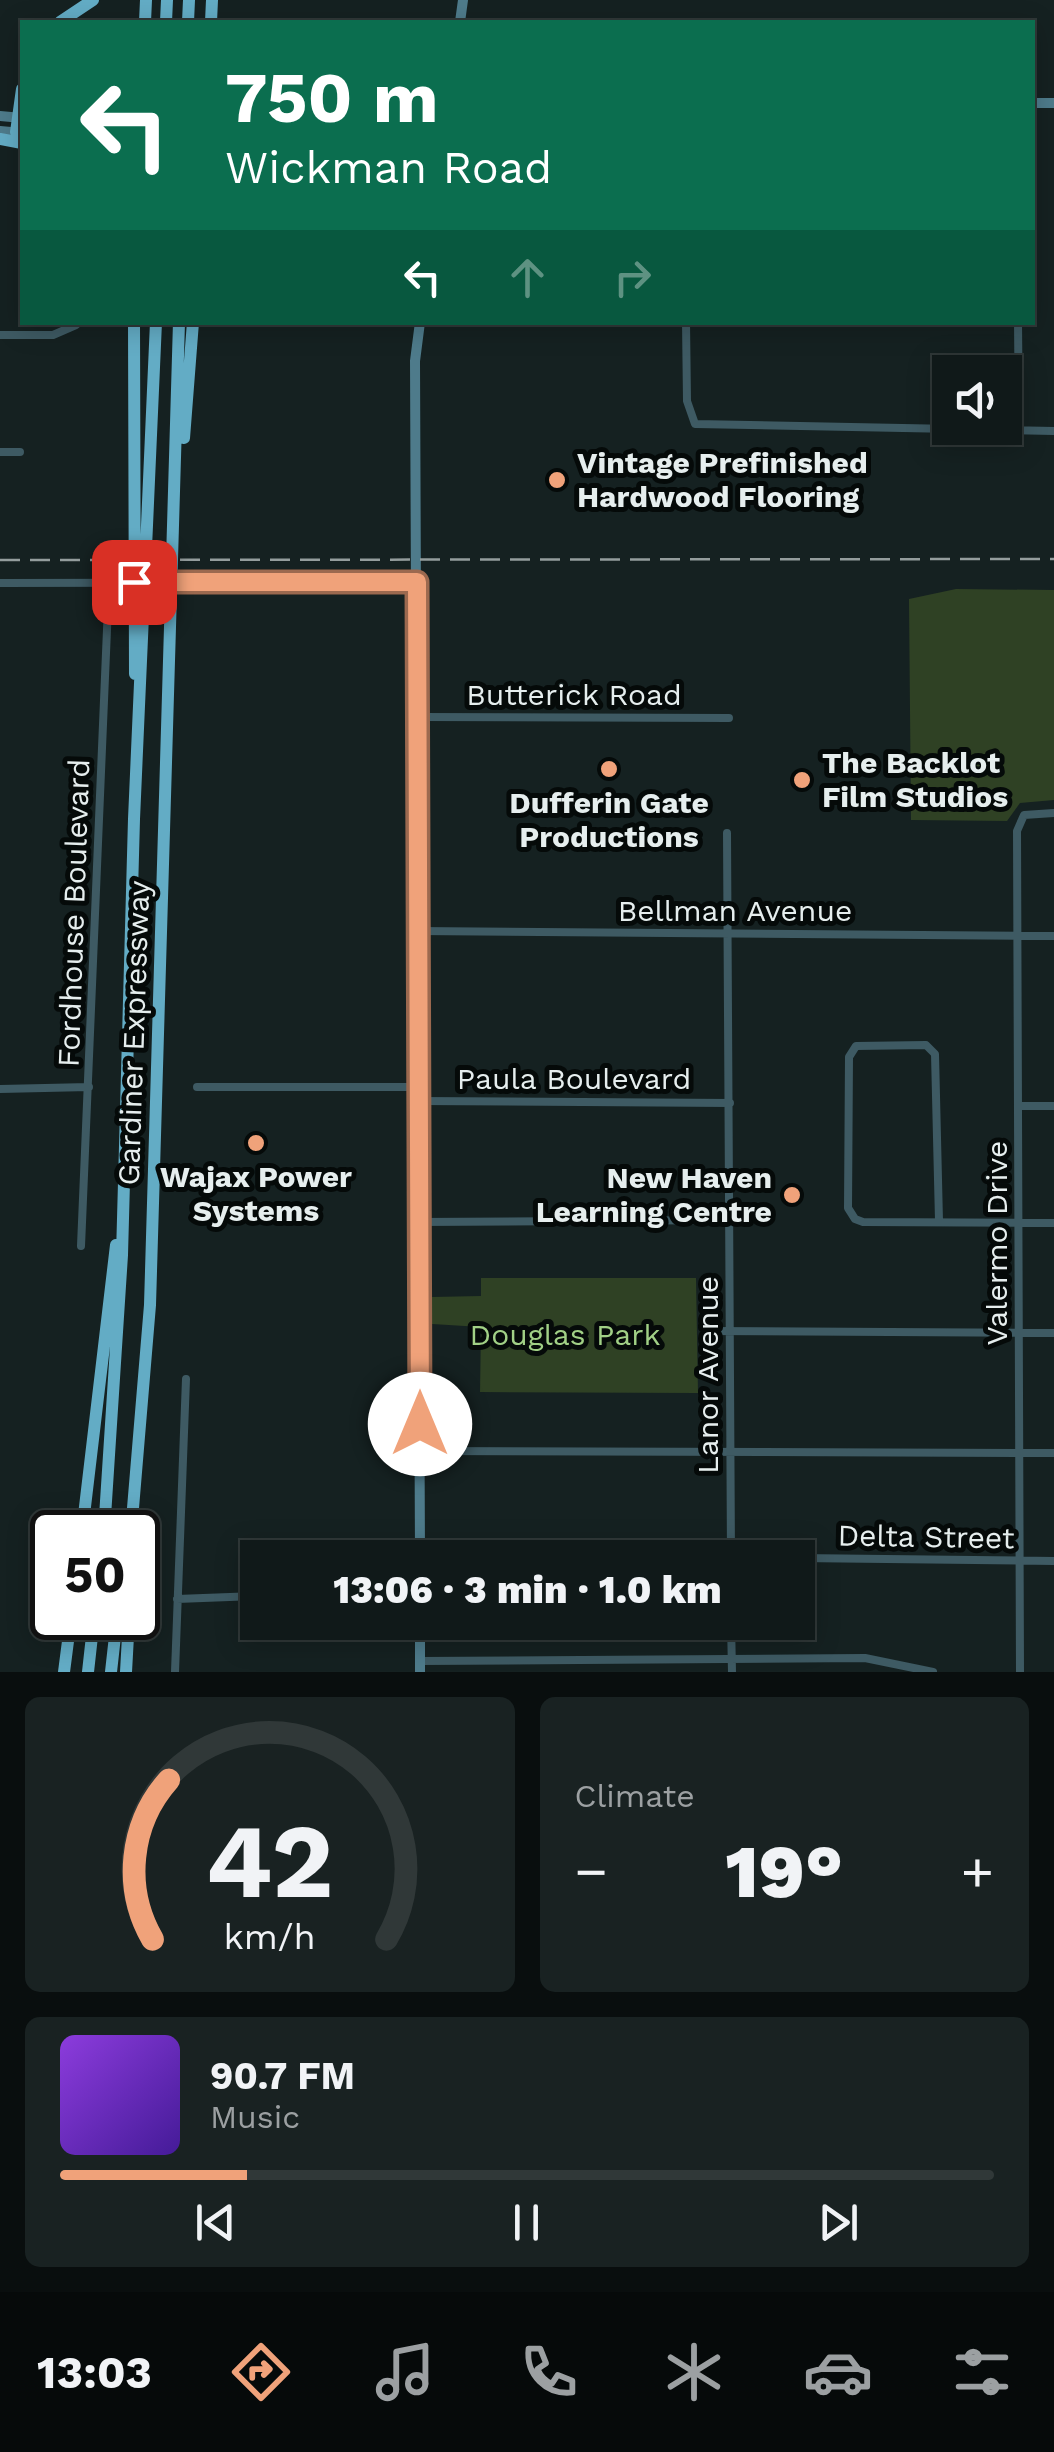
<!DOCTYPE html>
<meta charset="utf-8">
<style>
:root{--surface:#101919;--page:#192222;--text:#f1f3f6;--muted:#9ca0a2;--line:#303838;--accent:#f0a27a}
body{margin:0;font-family:"Work Sans",sans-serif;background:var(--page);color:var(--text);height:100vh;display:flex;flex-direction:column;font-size:38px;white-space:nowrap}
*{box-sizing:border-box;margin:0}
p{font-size:32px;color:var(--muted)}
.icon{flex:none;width:55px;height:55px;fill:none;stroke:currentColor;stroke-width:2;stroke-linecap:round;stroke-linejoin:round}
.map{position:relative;height:1672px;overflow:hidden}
.details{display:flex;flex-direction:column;gap:25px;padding:25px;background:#090e0e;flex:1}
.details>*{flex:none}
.hud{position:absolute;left:20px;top:20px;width:1015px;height:305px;border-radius:0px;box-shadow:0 5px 25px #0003,0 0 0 2px var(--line);background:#0b6e4f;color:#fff;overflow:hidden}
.tools{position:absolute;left:932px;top:355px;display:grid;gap:20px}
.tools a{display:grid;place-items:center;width:90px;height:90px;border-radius:0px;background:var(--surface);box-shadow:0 5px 25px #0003,0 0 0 2px var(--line);font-size:50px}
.speed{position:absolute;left:30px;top:1510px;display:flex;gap:20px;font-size:50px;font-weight:700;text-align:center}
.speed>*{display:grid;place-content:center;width:130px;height:130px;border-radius:50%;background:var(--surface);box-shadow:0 5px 25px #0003,0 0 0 2px var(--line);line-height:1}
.speed .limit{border:5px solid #111;border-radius:15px;background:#fff;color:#111}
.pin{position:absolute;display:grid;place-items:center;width:85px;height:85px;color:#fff;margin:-42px;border-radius:20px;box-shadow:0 5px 15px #0006}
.me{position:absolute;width:110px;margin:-55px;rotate:0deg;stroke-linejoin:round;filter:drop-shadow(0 0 8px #0008)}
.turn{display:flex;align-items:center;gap:35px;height:210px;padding:0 40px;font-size:45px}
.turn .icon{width:130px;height:130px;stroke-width:2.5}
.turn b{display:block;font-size:70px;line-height:85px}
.lanes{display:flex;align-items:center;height:95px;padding:0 40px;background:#0003;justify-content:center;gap:50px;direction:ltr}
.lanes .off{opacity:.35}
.big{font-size:75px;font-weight:800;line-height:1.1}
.details .widget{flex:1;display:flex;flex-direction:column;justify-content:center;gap:15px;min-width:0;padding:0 35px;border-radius:15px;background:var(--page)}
.details .dial{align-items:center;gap:0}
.dial svg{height:260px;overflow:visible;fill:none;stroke:var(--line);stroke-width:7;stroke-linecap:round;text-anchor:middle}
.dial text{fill:var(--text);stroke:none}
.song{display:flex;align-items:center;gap:30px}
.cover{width:120px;height:120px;border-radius:15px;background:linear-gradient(135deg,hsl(270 70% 55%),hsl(260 70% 35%))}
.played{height:10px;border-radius:5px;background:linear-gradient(90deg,var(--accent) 20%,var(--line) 20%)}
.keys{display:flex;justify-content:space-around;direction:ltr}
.heat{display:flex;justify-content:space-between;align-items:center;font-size:55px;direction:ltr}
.details .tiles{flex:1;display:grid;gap:25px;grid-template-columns:1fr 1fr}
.widget:last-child{grid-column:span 2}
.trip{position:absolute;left:240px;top:1540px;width:575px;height:100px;border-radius:0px;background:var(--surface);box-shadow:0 5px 25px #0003,0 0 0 2px var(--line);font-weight:800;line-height:100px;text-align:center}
.dock{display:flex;height:160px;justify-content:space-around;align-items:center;background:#060a0a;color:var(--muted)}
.dock .icon{width:70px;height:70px}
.dock .current{color:var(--accent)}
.dock b{font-size:45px;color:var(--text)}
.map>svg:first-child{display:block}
</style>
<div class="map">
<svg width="1054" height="1672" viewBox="0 0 1054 1672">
<rect width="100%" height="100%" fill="#152121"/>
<path fill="#2f4124" d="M956 589 1054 590V800L1020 803 1007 821 911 820 909 599Z
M481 1278H696L698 1393 480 1392 481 1327 432 1324V1297L481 1296Z"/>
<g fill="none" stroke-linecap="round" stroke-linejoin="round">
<path stroke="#3e5a63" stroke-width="8" d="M686 322 687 401 695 424 1054 431
M1018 322 1019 430
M0 335H53L76 325
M0 452H20
M0 583 417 582
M419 717 729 718
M417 931 1054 936
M197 1087H418
M0 1089 89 1087
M418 1101 730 1103
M1019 1106H1054
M939 1221 935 1054 926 1045 856 1046 849 1057 848 1208 855 1219 863 1222 1054 1223
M419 1222 731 1220
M81 1246 109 582
M704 1331 1054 1333
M420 1451 1054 1453
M420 1557 731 1558 727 833
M731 1558H770
M798 1558 1054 1561
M177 1599 258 1596
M731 1622 732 1672
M420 1661 865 1658 933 1672
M175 1672 186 1379
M1020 1672 1017 831 1024 815 1054 813"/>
<path stroke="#4e7b8b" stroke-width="10" d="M460 22 463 0
M1032 103H1054
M0 116 22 118
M0 131 22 133
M420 1558 415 361 420 322
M420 1672V1622"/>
<path stroke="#63acc5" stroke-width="12" d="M60 22 93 0
M145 22 146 0
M166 22 167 0
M188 22 189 0
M211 22 212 0
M16 132 22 89
M0 139 22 143
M134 322 135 674
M184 438 193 322
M82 1532 116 1245
M104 1532 122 1255 134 819 156 322
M131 1532 150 1305 179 322
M64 1672 71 1618
M88 1672 94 1618
M111 1672 117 1618
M126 1672 129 1618"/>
<path stroke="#949d9d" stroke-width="2.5" stroke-dasharray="20 10" stroke-linecap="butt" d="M0 560 1054 559"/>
</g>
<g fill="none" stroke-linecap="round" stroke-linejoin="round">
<defs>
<path id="route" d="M134 582H417L420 1424"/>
</defs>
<use href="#route" stroke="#9c694f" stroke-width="25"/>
<use href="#route" stroke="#f0a27a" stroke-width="18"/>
</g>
<g fill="#f0a27a" stroke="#050a09" stroke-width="4">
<circle cx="557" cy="480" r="10"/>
<circle cx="609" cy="769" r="10"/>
<circle cx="802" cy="780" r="10"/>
<circle cx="256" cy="1143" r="10"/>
<circle cx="792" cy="1195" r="10"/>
</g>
<g text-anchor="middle" stroke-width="10" stroke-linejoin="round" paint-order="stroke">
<g font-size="30" font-weight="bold" fill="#e6eeee" stroke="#050a09" text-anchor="start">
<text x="577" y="473">Vintage Prefinished<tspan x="577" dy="34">Hardwood Flooring</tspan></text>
<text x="822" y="773">The Backlot<tspan x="822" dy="34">Film Studios</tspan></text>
<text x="609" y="813" text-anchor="middle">Dufferin Gate<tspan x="609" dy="34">Productions</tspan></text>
<text x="256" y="1187" text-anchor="middle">Wajax Power<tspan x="256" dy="34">Systems</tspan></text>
<text x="772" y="1188" text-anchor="end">New Haven<tspan x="772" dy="34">Learning Centre</tspan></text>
</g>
<g font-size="30" fill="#e6eeee" stroke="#050a09">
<text x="574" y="705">Butterick Road</text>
<text x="735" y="921">Bellman Avenue</text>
<text transform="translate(74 913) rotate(-88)" y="10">Fordhouse Boulevard</text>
<text transform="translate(134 1033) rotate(-88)" y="10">Gardiner Expressway</text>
<text x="574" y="1089">Paula Boulevard</text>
<text transform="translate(997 1243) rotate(-90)" y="10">Valermo Drive</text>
<text transform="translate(708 1375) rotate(-90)" y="10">Lanor Avenue</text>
<text transform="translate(926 1537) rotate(1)" y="10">Delta Street</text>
</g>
<g font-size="30" fill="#a1d086" stroke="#050a09">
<text x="565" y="1345">Douglas Park</text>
</g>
</g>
</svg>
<div class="tools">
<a><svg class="icon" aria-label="sound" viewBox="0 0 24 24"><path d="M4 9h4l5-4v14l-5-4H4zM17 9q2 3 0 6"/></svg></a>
</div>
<div class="speed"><div class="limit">50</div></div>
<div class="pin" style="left:134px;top:582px;background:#d93025"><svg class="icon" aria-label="arrive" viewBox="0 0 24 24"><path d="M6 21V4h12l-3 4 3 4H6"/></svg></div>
<svg class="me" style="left:420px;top:1424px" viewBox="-20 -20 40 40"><circle r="19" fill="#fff"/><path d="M0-13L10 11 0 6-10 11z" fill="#f0a27a"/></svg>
<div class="trip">13:06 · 3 min · 1.0 km</div>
<div class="hud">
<div class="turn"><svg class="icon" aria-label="left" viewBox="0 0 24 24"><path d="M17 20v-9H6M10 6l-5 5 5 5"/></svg><div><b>750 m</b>Wickman Road</div></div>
<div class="lanes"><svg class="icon" aria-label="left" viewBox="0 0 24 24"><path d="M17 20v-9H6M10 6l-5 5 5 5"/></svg><svg class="icon off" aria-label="ahead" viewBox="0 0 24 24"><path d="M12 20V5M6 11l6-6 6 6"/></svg><svg class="icon off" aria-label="right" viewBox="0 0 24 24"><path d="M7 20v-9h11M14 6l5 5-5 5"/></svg></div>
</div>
</div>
<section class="details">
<div class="tiles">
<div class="widget dial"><svg viewBox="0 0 100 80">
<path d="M14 69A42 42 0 1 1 86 69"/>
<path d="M14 69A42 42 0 0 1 19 20" stroke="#f0a27a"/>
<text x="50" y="56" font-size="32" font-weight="700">42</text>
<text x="50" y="72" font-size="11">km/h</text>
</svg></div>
<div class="widget"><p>Climate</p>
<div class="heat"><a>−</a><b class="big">19°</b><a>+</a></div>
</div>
<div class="widget">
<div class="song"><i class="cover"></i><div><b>90.7 FM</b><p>Music</p></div></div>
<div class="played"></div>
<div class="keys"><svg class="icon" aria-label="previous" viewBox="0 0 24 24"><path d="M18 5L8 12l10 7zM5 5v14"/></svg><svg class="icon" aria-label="pause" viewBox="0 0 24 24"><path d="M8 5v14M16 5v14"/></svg><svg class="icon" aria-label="next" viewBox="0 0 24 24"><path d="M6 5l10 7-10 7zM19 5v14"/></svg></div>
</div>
</div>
</section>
<nav class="dock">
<b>13:03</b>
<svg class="icon current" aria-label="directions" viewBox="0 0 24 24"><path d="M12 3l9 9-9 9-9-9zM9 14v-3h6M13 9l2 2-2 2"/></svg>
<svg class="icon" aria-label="music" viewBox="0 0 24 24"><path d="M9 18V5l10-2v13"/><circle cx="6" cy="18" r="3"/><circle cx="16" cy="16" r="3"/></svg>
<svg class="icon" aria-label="phone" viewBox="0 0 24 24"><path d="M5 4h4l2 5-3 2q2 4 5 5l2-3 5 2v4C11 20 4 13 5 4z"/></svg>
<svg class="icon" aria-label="climate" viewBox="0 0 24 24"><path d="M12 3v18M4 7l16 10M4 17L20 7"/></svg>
<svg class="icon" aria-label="car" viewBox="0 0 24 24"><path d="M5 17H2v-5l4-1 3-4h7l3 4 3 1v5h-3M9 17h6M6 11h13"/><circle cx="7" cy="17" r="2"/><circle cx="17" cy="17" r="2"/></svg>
<svg class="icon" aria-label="filters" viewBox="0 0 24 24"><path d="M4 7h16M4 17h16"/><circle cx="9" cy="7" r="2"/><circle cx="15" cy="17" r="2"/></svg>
</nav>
